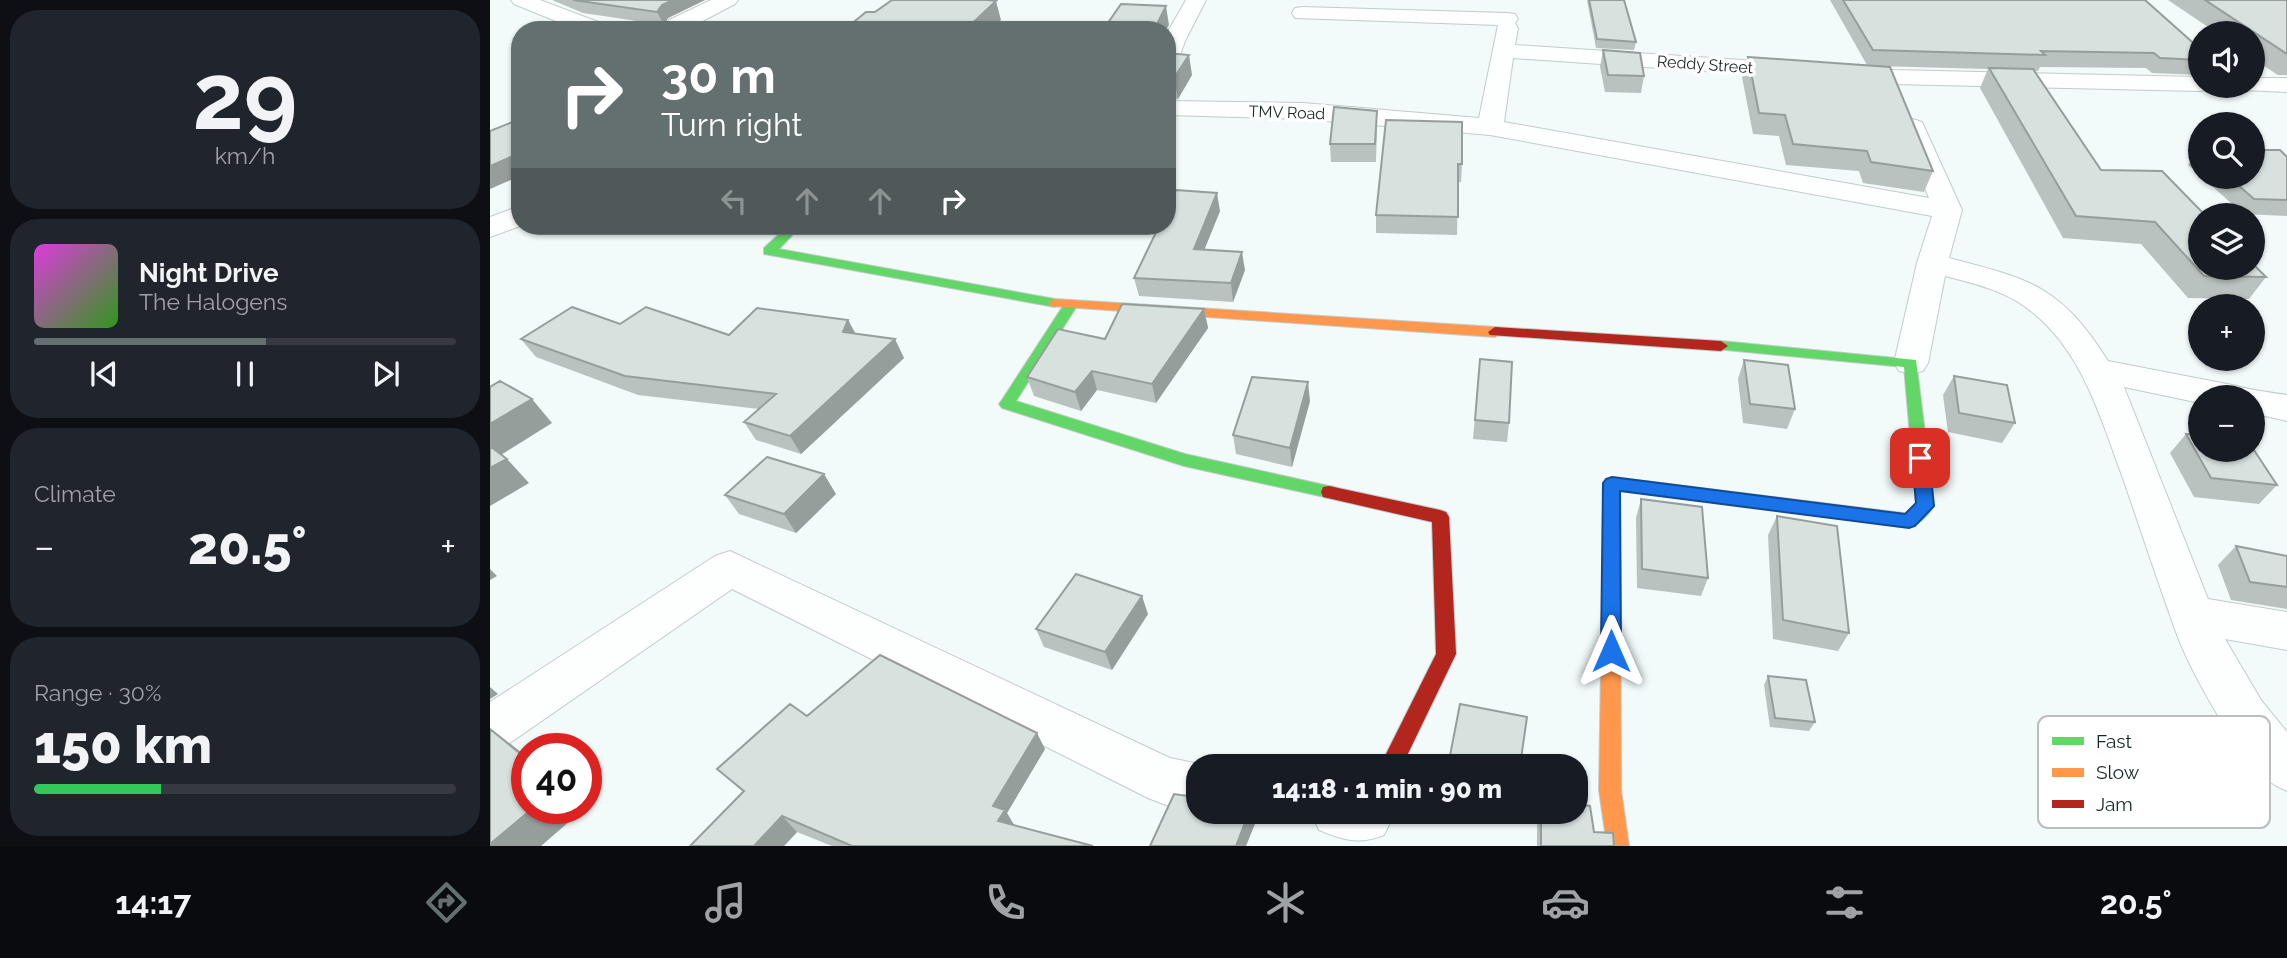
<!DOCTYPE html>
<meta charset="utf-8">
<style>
:root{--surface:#171b24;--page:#20242c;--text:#f1f3f6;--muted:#9ea1a6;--line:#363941;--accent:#647070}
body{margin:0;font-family:Raleway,sans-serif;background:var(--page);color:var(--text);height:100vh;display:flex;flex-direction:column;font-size:26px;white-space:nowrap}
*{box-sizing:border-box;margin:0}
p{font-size:23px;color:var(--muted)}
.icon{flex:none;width:38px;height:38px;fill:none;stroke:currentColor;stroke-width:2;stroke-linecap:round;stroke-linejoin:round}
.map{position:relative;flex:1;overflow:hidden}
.details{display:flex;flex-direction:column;gap:10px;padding:10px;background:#0d0f14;width:490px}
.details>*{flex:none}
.guide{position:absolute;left:21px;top:21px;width:665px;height:214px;border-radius:28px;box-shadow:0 2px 5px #0004;background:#647070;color:#fff;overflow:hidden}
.buttons{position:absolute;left:1698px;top:21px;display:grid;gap:14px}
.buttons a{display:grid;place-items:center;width:77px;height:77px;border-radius:50%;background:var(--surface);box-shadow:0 2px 5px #0004;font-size:35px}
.speed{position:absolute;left:21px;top:733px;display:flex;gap:14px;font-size:35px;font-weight:700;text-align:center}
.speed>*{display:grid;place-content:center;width:91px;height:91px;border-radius:50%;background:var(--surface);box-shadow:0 2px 5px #0004;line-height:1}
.speed .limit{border:10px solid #d22;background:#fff;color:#111}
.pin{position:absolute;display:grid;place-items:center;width:60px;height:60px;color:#fff;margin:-30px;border-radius:14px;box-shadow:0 4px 10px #0006}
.me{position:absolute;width:77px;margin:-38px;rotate:0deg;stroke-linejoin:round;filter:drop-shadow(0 0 5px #0008)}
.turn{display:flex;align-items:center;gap:24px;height:147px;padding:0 35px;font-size:32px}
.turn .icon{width:91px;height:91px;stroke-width:2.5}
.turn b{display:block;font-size:49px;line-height:60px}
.lanes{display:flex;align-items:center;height:66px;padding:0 35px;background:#0003;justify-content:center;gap:35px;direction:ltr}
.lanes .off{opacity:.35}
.big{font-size:52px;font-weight:800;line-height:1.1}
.details .tile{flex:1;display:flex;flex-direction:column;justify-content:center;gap:10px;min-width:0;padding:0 24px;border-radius:28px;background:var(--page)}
.details .dial{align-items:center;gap:0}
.dial b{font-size:91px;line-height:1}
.song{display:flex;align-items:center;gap:21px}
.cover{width:84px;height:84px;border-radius:10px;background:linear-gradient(135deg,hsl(300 70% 55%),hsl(110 70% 35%))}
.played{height:7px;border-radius:4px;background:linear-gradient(90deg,var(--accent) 55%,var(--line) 55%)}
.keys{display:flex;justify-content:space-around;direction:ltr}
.heat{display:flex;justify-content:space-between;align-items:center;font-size:38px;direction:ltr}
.charge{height:10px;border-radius:5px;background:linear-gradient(90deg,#34c759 30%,var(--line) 0)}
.trip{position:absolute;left:696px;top:754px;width:402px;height:70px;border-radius:28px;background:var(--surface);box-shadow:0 2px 5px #0004;font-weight:800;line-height:70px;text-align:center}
.tab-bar{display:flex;height:112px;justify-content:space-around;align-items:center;background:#090b0e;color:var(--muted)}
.tab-bar .icon{width:49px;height:49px}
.tab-bar .current{color:var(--accent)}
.tab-bar b{font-size:32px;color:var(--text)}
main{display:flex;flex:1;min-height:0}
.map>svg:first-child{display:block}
</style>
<main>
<section class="details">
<div class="tile dial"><b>29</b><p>km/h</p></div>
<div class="tile">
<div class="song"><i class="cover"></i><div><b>Night Drive</b><p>The Halogens</p></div></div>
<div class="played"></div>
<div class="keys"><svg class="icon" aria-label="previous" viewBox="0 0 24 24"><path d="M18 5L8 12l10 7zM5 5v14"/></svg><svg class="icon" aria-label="pause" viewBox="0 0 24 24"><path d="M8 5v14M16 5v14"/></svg><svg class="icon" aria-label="next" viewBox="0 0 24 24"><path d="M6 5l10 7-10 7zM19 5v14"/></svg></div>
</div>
<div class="tile"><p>Climate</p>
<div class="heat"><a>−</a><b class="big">20.5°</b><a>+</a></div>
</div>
<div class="tile"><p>Range · 30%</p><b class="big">150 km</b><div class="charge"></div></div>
</section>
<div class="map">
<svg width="1797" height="846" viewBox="0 0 1797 846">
<rect width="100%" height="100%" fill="#f2fafa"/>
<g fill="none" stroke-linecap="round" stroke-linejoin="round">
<defs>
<path id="street" d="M21 0H50L116 25 119 30H88L24 4Z
M221 0H248L245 4 205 25 210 30 175 28 179 20Z
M696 0H716L695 41 685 70 677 72V33Z
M813 7 1017 13 1025 14 1028 19 1025 23 1028 28 1025 45 1403 70 1710 77V86H1721L1719 89 1710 91 1403 84 1023 58 1014 122 1439 198 1410 127 1414 122 1423 119 1432 122 1472 210 1459 258C1540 279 1570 285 1618 361L1742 385C1760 390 1777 392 1797 395V421L1762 413V397H1710V403L1634 387 1718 599 1797 612V650L1735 639 1771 700 1797 732V791C1766 779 1746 747 1730 719 1711 687 1692 653 1681 618 1664 571 1648 521 1631 473 1610 416 1592 352 1542 312 1517 291 1486 284 1455 276L1438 363 1433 371 1421 374 1409 371 1404 363 1427 263 1442 216 1000 135 813 119 677 115V101L813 103 989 118 1008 25 805 18 802 13 805 8Z
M1762 78H1797V92L1753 90 1750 86H1762Z
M30 206V226L0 237V217Z
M240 551 680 758 719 766H709V811L676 805 658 798 242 589 17 745 0 751V702L225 556Z
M821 812H905L894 835C869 845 853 840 829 830Z"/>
<path id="fast" d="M298 226H311L289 249 565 299 572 303 565 307 274 254V248Z
M580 302 587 306 526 401 695 454 839 486 845 487 847 492 845 497 839 498 694 466 512 408 509 404 512 400 575 303Z
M1231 341 1426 360 1444 506C1435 520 1423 530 1407 525L1404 520 1407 515 1415 514 1426 504 1414 367 1226 349 1224 346 1226 343Z"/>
<path id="slow" d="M565 299 1005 327 1012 332 1005 337 560 306 558 303Z
M1122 477 1413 513 1419 515 1422 520 1419 525 1413 527 1130 490 1131 790 1139 846H1117L1109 790 1114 483 1116 479Z"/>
<path id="jam" d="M1005 327 1231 341 1238 346 1231 351 1000 335 998 332Z
M839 486 950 510 956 512 959 517 966 654 912 766H890L946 654 942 522 833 497 831 492 833 487Z"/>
</defs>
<use href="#street" stroke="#c1cccb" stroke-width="2"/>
<use href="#fast" stroke="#c1cccb" stroke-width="2"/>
<use href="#slow" stroke="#c1cccb" stroke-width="2"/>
<use href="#jam" stroke="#c1cccb" stroke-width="2"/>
<use href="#street" fill="#fdfefe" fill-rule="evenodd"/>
<use href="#fast" fill="#63d668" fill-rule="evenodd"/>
<use href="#slow" fill="#ff974d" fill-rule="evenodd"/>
<use href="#jam" fill="#b3261e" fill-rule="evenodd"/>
</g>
<path fill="#b9c2bf" d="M62 0H215L178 18 174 25 93 13Z
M1097 0H1134L1146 42 1144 50 1106 48Z
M1340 0H1655L1710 49V75L1662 73 1656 68 1550 67 1548 71H1544L1611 170 1776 277 1759 299 1698 298 1651 244 1573 238 1490 88 1498 69 1386 66 1443 171 1434 192 1373 183 1369 171 1296 165 1289 136 1263 134 1252 77 1258 57 1377 65Z
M1678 0H1797V75H1788L1762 58V33H1727Z
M1113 50 1154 76 1151 93 1115 92 1110 67Z
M677 53 702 75 688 99H677Z
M896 120 972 164 971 182H968L967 235 886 233V215Z
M887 128 886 162H841L840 144Z
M1708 150H1710V175L1698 165Z
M1797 157V216L1753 214 1712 177H1762Z
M730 211 714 250 755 270 743 302 649 296 644 278Z
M714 309 718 328 666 403 607 390 591 411 544 396 537 377 615 339Z
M358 320 365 334 414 358 311 454 266 440 254 422 269 409 148 395 46 357 31 339 130 324 239 335Z
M990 359 1019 423 1017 442 983 439Z
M1254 360 1305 409 1297 429 1253 423 1248 379Z
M1464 376 1525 423 1512 443 1458 432 1453 395Z
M820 401 802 467 746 454 743 435Z
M1696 434 1787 485 1769 504 1704 497 1680 453Z
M346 494 306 533 249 514 235 495Z
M1151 499 1218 578 1211 596 1147 588 1146 518Z
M1287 516 1359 633 1348 651 1283 639 1278 535Z
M1746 546 1797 556V609L1741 600 1728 565Z
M658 614 622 670 554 647 546 629Z
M1278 676 1325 722 1319 731 1280 727 1274 685Z
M317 716 555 749 517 813 524 825 603 846H342L307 832 294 846H200L253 792 227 769Z
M1048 812H1087L1104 832 1124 846H1047V816Z"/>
<path fill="#969e9b" d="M183 0H215L178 18 174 25 167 12 172 5Z
M506 1 511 20 501 30H475Z
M676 6 679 25 676 30H665V28Z
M699 55 702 75 688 99 684 78Z
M30 153V176L0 189V166Z
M727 193 730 211 707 268 704 249Z
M752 252 755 270 743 302 741 283Z
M714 309 718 328 666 403 662 384Z
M358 320 368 338 353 332Z
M405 339 414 358 311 454 300 436Z
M602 371 607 390 591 411 585 392Z
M818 382 820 401 802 467 800 448Z
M42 399 62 423 6 458 0 452V424Z
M17 459 39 483 0 506V468Z
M334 474 346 494 306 533 294 514Z
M0 569 7 576 0 580Z
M652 596 658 614 622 670 615 652Z
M0 687 8 694 0 699Z
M0 728 37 757V759Z
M547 733 555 749 517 813 524 825 518 836 508 821 503 806Z
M43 808H95L51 846H0V844Z
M759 812H765L767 819 756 846H746Z
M292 816 307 832 294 846H264Z"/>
<path fill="#d7e1de" stroke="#969e9b" stroke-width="2" d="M83 0H183L172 5 167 12Z
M402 0H498L506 1 475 30H354L376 12H385Z
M1099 0H1134L1146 42 1107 39Z
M1353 0H1655L1710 49V60L1670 58 1664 53 1551 51 1555 55 1383 50Z
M1715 0H1797V54Z
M631 4 676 6 665 28H669L668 30H613Z
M1113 50 1150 53 1154 76 1118 75Z
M677 53 699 55 684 78 677 79Z
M1258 57 1400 67 1443 171 1381 162 1377 151 1303 144 1295 115 1269 113Z
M1499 68 1543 69 1611 170 1672 171 1715 215H1710V268H1762V263L1776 277 1714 276 1665 222 1586 216Z
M844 107 887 111 885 144H840Z
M30 119V153L0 166V131Z
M896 120 972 122V164H968V217L886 215Z
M1762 150H1790L1797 157V200L1764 199 1739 177H1762Z
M686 190 727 193 704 249 752 252 741 283 644 278 669 226H677V208Z
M632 304 714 309 662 384 602 371 585 392 537 377 568 329 615 339Z
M82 307 130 324 156 307 239 335 267 308 358 320 353 332 405 339 300 436 254 422 286 394 135 376 31 339Z
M990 359 1022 362 1019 423 985 420Z
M1254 360 1298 365 1305 409 1260 404Z
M1464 376 1517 385 1525 423 1469 413Z
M762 377 818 382 800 448 743 435Z
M10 381 42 399 0 424V387Z
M1696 434 1710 435V450H1762V447L1787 485 1721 478Z
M0 446 17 459 0 468Z
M277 457 334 474 294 514 235 495Z
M1151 499 1212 507 1218 578 1152 569Z
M1287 516 1347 526 1359 633 1293 620Z
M1746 546 1797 556V587L1760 582Z
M586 574 652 596 615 652 546 629Z
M390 655 547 733 503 806 515 810 508 821 603 846H362L292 816 264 846H200L254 791 227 769 300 704 317 716Z
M1278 676 1316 680 1325 722 1285 718Z
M970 704 1037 717 1030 766H958Z
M0 729 37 759V808H43L0 844Z
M707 786 709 787V812H759L746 846H660L684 794 706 797Z
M1087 804 1100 806 1104 832 1123 833 1124 846H1051V812H1087Z"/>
<path fill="#1a73e8" stroke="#114b97" stroke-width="2" d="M1430 452 1439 458 1444 506 1425 526 1419 528 1130 491 1131 651 1128 657 1121 659 1114 657 1111 651 1113 483 1116 479 1122 477 1415 514 1426 503 1422 458Z"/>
<g text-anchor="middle" stroke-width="7" stroke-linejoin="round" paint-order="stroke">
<g font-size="16" fill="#182625" stroke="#fff">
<text transform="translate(1215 64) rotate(4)" y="6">Reddy Street</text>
<text transform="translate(797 112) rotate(2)" y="6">TMV Road</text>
</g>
</g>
<rect x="1548" y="716" width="232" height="112" rx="10" fill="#fff" stroke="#babebe" stroke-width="2"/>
<rect x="1562" y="737" width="32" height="8" fill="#63d668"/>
<rect x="1562" y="768" width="32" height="9" fill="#ff974d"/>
<rect x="1562" y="800" width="32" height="8" fill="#b3261e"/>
<g font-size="19" fill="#182625">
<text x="1606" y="748">Fast</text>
<text x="1606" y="779">Slow</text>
<text x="1606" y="811">Jam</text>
</g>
</svg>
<div class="buttons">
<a><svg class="icon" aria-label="sound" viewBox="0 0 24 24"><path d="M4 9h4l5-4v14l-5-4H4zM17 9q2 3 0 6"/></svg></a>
<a><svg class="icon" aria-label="search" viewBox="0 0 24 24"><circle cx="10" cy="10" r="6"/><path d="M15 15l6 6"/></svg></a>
<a><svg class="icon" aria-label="layers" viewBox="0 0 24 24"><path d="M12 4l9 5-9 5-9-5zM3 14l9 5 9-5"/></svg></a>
<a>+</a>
<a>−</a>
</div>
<div class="speed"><div class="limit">40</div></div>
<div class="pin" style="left:1430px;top:458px;background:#d93025"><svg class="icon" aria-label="arrive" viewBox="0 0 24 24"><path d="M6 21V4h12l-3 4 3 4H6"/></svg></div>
<svg class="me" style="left:1121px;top:651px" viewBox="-20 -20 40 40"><path d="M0-17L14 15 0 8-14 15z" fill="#1a73e8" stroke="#fff" stroke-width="4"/></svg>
<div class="trip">14:18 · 1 min · 90 m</div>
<div class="guide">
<div class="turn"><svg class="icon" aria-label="right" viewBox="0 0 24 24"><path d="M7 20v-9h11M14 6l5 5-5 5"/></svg><div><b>30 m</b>Turn right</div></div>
<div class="lanes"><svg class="icon off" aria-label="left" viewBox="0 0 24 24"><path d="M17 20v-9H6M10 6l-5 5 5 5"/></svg><svg class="icon off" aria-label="ahead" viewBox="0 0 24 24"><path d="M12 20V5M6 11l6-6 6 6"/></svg><svg class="icon off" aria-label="ahead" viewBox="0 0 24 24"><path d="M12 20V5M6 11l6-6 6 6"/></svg><svg class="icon" aria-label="right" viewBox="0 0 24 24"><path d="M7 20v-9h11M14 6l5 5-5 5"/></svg></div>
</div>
</div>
</main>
<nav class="tab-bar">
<b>14:17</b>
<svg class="icon current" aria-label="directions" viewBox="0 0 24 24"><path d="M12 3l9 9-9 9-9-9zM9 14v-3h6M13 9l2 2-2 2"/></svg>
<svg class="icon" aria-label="music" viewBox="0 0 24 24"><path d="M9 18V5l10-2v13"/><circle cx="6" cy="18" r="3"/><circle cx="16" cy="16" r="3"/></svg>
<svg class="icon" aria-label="phone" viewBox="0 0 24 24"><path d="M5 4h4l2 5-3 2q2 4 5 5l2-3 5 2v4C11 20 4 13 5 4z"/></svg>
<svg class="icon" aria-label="climate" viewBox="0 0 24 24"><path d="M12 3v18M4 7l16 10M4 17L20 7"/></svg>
<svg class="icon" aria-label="car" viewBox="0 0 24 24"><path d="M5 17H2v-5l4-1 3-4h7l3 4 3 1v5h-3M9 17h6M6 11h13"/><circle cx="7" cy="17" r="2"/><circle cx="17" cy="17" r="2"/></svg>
<svg class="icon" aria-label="filters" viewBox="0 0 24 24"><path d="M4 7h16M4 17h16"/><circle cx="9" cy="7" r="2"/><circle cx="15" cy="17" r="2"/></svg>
<b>20.5°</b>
</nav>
